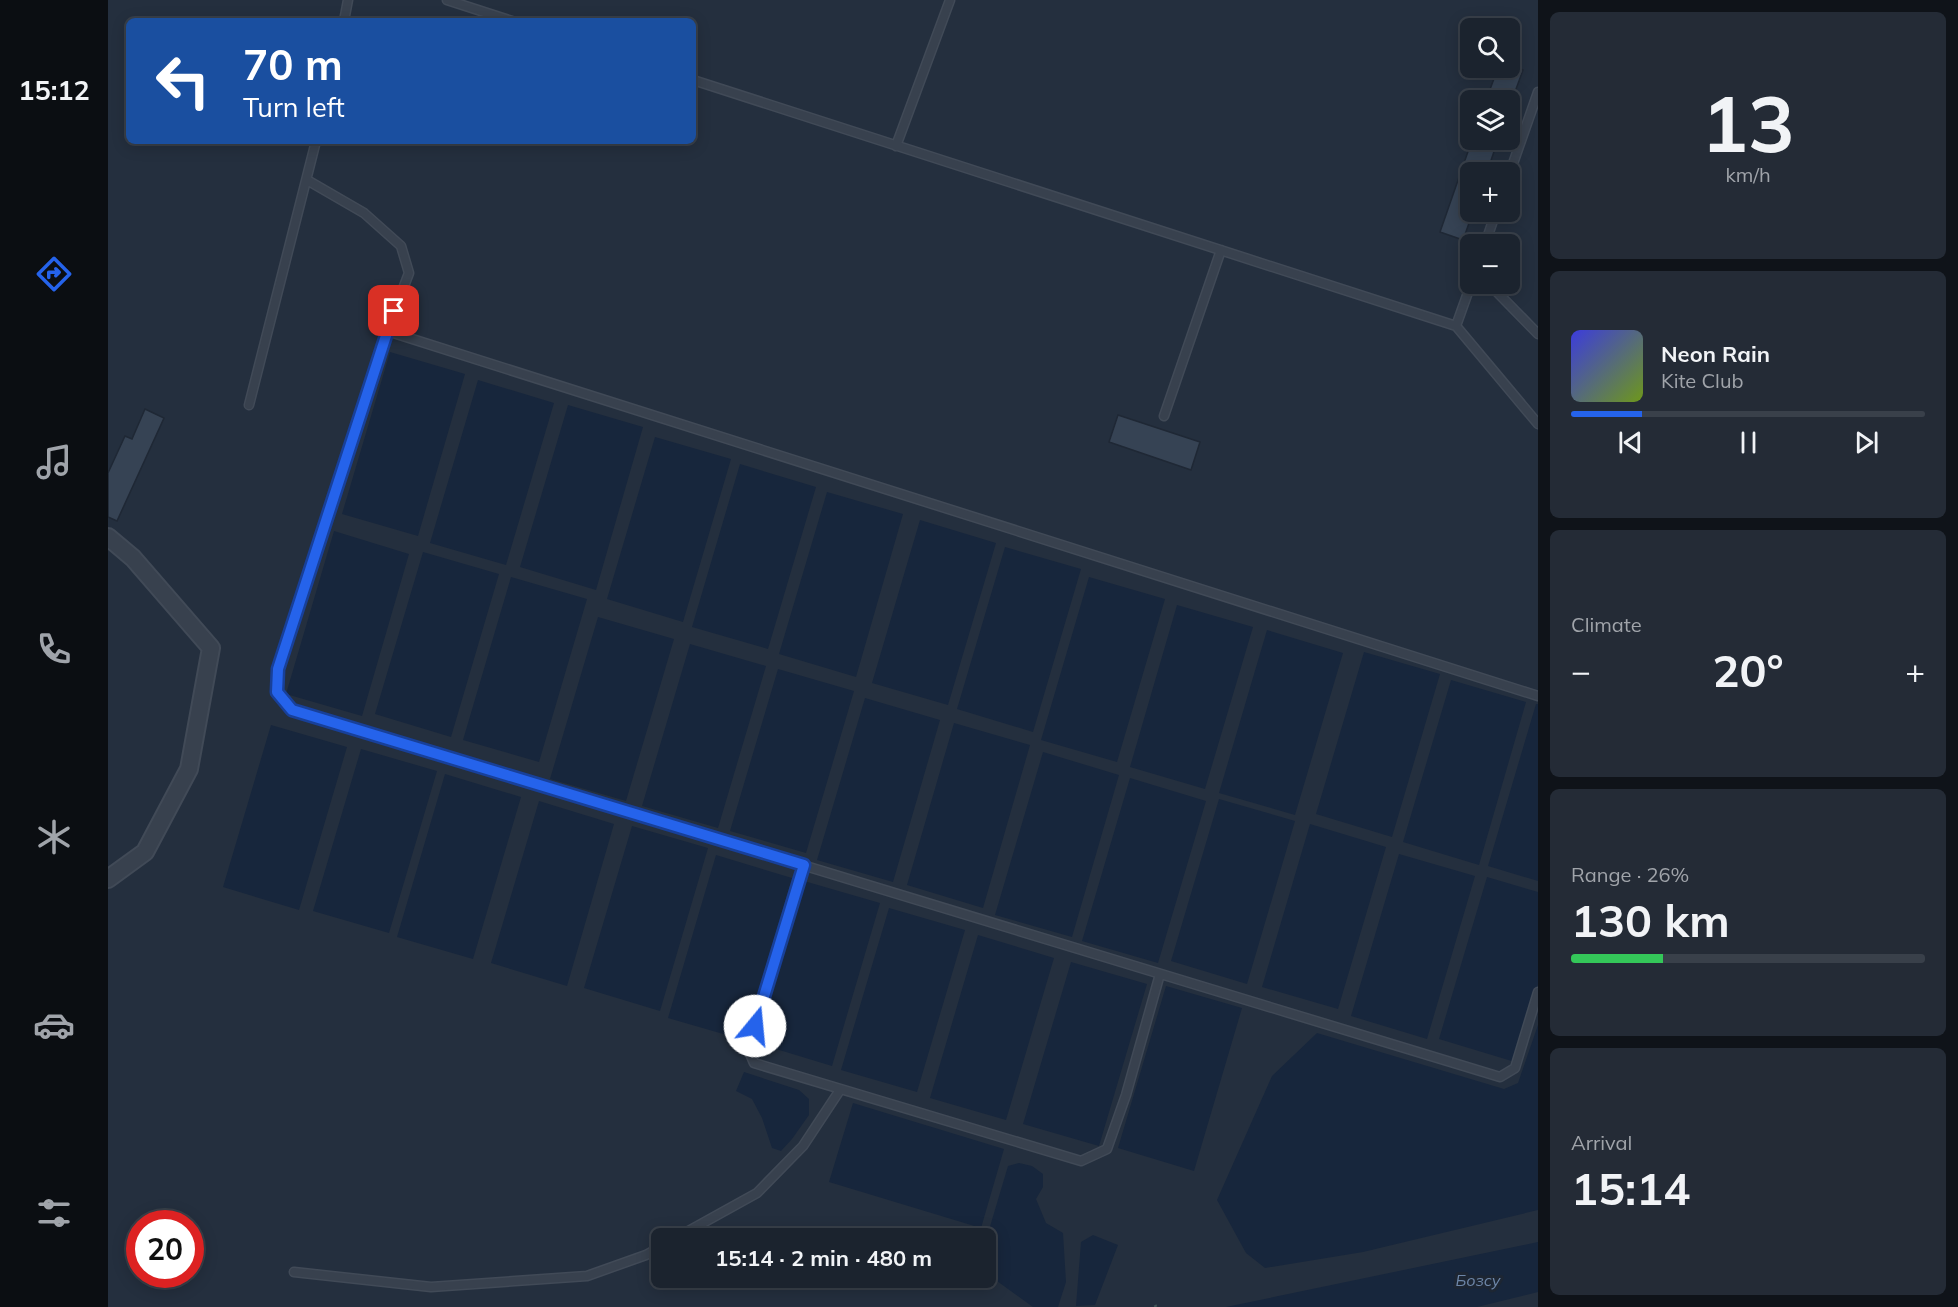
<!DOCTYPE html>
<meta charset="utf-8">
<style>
:root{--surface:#1b232e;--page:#242b36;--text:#f1f3f6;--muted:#a0a4aa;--line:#39404a;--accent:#2563eb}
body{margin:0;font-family:Mulish,sans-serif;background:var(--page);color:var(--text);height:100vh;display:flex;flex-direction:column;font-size:22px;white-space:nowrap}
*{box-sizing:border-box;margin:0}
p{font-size:20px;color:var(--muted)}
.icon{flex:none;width:33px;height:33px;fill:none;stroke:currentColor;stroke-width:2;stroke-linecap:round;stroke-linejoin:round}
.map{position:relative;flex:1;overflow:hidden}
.panel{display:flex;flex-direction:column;gap:12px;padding:12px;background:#0f1319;width:420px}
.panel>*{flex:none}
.top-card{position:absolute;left:18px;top:18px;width:570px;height:126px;border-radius:9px;box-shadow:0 3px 15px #0003,0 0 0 2px var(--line);background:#1a4fa0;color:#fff;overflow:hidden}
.controls{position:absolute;left:1352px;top:18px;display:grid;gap:12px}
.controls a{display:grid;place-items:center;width:60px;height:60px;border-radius:9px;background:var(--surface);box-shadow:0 3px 15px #0003,0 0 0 2px var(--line);font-size:30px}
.speed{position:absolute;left:18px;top:1210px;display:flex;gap:12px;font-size:30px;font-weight:700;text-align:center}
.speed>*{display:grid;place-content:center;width:78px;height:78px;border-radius:50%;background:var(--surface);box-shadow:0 3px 15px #0003,0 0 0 2px var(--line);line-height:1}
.speed .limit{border:9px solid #d22;background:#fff;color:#111}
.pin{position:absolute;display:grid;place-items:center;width:51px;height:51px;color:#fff;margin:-26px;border-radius:12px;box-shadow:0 3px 9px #0006}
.me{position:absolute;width:66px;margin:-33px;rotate:17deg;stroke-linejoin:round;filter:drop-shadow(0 0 4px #0008)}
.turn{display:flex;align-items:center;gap:21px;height:126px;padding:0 18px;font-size:27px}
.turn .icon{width:78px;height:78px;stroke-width:2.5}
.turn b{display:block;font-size:42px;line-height:51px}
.big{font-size:45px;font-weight:700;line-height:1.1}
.panel .widget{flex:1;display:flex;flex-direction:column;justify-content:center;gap:9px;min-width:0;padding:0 21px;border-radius:9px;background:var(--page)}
.panel .dial{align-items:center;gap:0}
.dial b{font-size:78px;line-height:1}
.song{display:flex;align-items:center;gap:18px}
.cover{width:72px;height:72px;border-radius:9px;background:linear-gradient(135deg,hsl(240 70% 55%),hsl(80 70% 35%))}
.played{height:6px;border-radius:3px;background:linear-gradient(90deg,var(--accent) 20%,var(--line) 20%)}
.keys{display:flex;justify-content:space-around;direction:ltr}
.heat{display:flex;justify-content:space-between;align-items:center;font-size:33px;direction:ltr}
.charge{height:9px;border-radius:4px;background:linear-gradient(90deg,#34c759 26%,var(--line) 0)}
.trip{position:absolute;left:543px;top:1228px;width:345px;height:60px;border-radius:9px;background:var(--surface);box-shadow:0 3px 15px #0003,0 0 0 2px var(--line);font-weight:700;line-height:60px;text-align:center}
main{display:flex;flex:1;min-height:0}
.dock{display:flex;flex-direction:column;width:108px;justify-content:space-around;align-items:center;background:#0b0e12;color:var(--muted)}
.dock .icon{width:42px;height:42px}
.dock .on{color:var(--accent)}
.dock b{font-size:27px;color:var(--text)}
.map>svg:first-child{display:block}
</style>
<main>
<nav class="dock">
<b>15:12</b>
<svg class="icon on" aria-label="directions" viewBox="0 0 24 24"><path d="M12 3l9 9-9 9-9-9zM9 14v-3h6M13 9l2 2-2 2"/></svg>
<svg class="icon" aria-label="music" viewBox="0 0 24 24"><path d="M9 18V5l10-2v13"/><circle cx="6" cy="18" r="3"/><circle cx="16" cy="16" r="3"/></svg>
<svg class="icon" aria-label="phone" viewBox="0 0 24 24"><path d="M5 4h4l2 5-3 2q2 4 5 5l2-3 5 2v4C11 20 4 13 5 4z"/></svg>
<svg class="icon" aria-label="climate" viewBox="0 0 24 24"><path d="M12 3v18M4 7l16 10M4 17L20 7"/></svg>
<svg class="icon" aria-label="car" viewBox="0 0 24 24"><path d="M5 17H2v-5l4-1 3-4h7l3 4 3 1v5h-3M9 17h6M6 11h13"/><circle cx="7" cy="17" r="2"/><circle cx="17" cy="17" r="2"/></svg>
<svg class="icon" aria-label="filters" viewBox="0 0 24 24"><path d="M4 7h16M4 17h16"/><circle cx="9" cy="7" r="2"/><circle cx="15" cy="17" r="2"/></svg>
</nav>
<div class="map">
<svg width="1430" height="1307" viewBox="0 0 1430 1307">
<rect width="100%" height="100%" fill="#242f3e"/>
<path fill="#17263c" d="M282 352 357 374 310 536 234 514Z
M370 380 446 403 398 565 322 543Z
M460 405 535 427 488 590 412 567Z
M547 437 623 459 575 622 499 599Z
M632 464 708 487 660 649 584 627Z
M719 492 795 514 748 677 671 654Z
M812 520 888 543 840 705 764 683Z
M226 531 301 554 254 716 178 694Z
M897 547 973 569 925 732 849 709Z
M315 552 391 574 343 737 267 714Z
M403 577 479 599 431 762 355 740Z
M981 577 1057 599 1009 762 933 740Z
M1069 605 1145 627 1097 789 1022 767Z
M490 617 566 639 518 801 442 779Z
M1159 630 1235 653 1187 815 1111 793Z
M582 644 658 666 610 828 534 806Z
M1256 652 1332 674 1284 837 1208 814Z
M670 669 746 691 698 853 622 831Z
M1343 680 1418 702 1371 865 1295 842Z
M757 698 832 720 785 882 709 860Z
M1428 704H1430V881L1380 866Z
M846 723 922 745 875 908 799 885Z
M163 725 239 747 191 910 115 887Z
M253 749 329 771 281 933 205 911Z
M935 752 1011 775 964 937 887 915Z
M337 774 413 797 365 959 289 937Z
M1022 778 1098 801 1050 963 974 941Z
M1111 799 1187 821 1139 984 1063 961Z
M431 801 506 824 459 986 383 963Z
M1202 824 1278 847 1230 1009 1154 987Z
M524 826 600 848 552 1011 476 988Z
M1291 854 1367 876 1319 1039 1243 1016Z
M608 855 684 878 636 1040 560 1018Z
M1379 877 1430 892V984L1407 1062 1331 1039Z
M696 881 772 903 724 1066 648 1043Z
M781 908 857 930 809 1092 733 1070Z
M870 935 946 958 898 1120 822 1098Z
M963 962 1039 984 991 1146 915 1124Z
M1058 986 1134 1008 1086 1171 1010 1148Z
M1430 1025V1210L1255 1252 1157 1268 1138 1253 1109 1200 1164 1076 1209 1033 1396 1089 1410 1083Z
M636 1072 691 1090 701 1099V1115L684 1139 673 1151 664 1148 654 1118 644 1099 628 1091Z
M745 1103 896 1149 873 1228 721 1182Z
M911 1163 924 1166 935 1174V1187L928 1199 938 1223 955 1233 958 1282 950 1307H925L878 1273V1240L900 1166Z
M985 1235 1010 1245 987 1305 968 1306 973 1242Z
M1430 1242V1292L1369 1307H1118Z"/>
<path fill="#364354" stroke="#1f2835" stroke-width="1.5" d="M1401 65 1415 70 1404 100H1378L1390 68H1401Z
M1364 140H1390L1379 172H1362V212H1365L1355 240 1332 232Z
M37 409 56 418 9 521 0 517V473L17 436 24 439Z
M1010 415 1092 442 1083 470 1001 442Z"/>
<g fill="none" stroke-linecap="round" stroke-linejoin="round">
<defs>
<path id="lane" d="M339 0 404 21
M236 21 240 0
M585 80 1348 326
M788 146 842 0
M1401 175 1430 92
M199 180 256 213 293 246 301 273 279 331 170 669 169 692 184 710 1392 1077 1407 1068 1430 992
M1377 244 1388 212
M1363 284 1348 326 1430 424
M1381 284 1430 334
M279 331 1430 696
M141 405 208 141
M1056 416 1113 250
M696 865 640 1049 646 1063 973 1161 999 1149 1018 1095 1052 974
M566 1239 649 1193 695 1146 732 1090
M186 1272 323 1287 479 1276 538 1255 554 1246"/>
<path id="street" d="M0 537 25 558 103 648 81 769 37 852 0 879"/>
</defs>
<use href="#lane" stroke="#414a57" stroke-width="11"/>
<use href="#street" stroke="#414a57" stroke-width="20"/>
<path stroke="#3f5557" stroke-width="3" stroke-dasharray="4.5 4.5" stroke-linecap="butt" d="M1047 1305 1048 1307"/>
<use href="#lane" stroke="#38414e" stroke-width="8"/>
<use href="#street" stroke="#38414e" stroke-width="16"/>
</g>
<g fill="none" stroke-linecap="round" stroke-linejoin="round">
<defs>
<path id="route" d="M286 311 170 669 169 692 184 710 696 865 647 1026"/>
</defs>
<use href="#route" stroke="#184099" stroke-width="15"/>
<use href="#route" stroke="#2563eb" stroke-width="10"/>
</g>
<g text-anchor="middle" stroke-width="6" stroke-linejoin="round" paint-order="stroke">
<g font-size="16" font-style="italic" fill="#6d86a8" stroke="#1d2633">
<text x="1370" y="1286">Бозсу</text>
</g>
</g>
</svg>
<div class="controls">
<a><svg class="icon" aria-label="search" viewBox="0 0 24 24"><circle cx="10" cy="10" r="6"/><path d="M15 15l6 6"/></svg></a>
<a><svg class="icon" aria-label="layers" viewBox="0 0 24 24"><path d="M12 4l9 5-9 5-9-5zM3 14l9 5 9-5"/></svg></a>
<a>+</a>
<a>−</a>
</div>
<div class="speed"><div class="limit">20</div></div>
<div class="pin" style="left:286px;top:311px;background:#d93025"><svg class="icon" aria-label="arrive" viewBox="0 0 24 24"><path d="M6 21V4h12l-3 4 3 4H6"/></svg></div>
<svg class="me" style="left:647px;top:1026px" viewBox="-20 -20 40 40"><circle r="19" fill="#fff"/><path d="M0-13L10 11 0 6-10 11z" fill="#2563eb"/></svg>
<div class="trip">15:14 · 2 min · 480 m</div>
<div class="top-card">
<div class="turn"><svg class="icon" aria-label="left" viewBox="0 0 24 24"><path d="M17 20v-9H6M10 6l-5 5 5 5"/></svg><div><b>70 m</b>Turn left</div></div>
</div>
</div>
<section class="panel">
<div class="widget dial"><b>13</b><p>km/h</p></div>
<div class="widget">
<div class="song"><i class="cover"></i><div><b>Neon Rain</b><p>Kite Club</p></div></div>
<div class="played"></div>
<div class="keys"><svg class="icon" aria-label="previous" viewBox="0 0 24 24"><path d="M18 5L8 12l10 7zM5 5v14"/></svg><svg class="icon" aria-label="pause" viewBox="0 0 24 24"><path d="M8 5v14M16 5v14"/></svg><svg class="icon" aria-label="next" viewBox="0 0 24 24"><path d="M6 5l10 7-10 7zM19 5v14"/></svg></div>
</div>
<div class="widget"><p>Climate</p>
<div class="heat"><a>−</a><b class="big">20°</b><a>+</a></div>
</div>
<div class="widget"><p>Range · 26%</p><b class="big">130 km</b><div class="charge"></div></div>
<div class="widget"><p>Arrival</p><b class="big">15:14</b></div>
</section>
</main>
